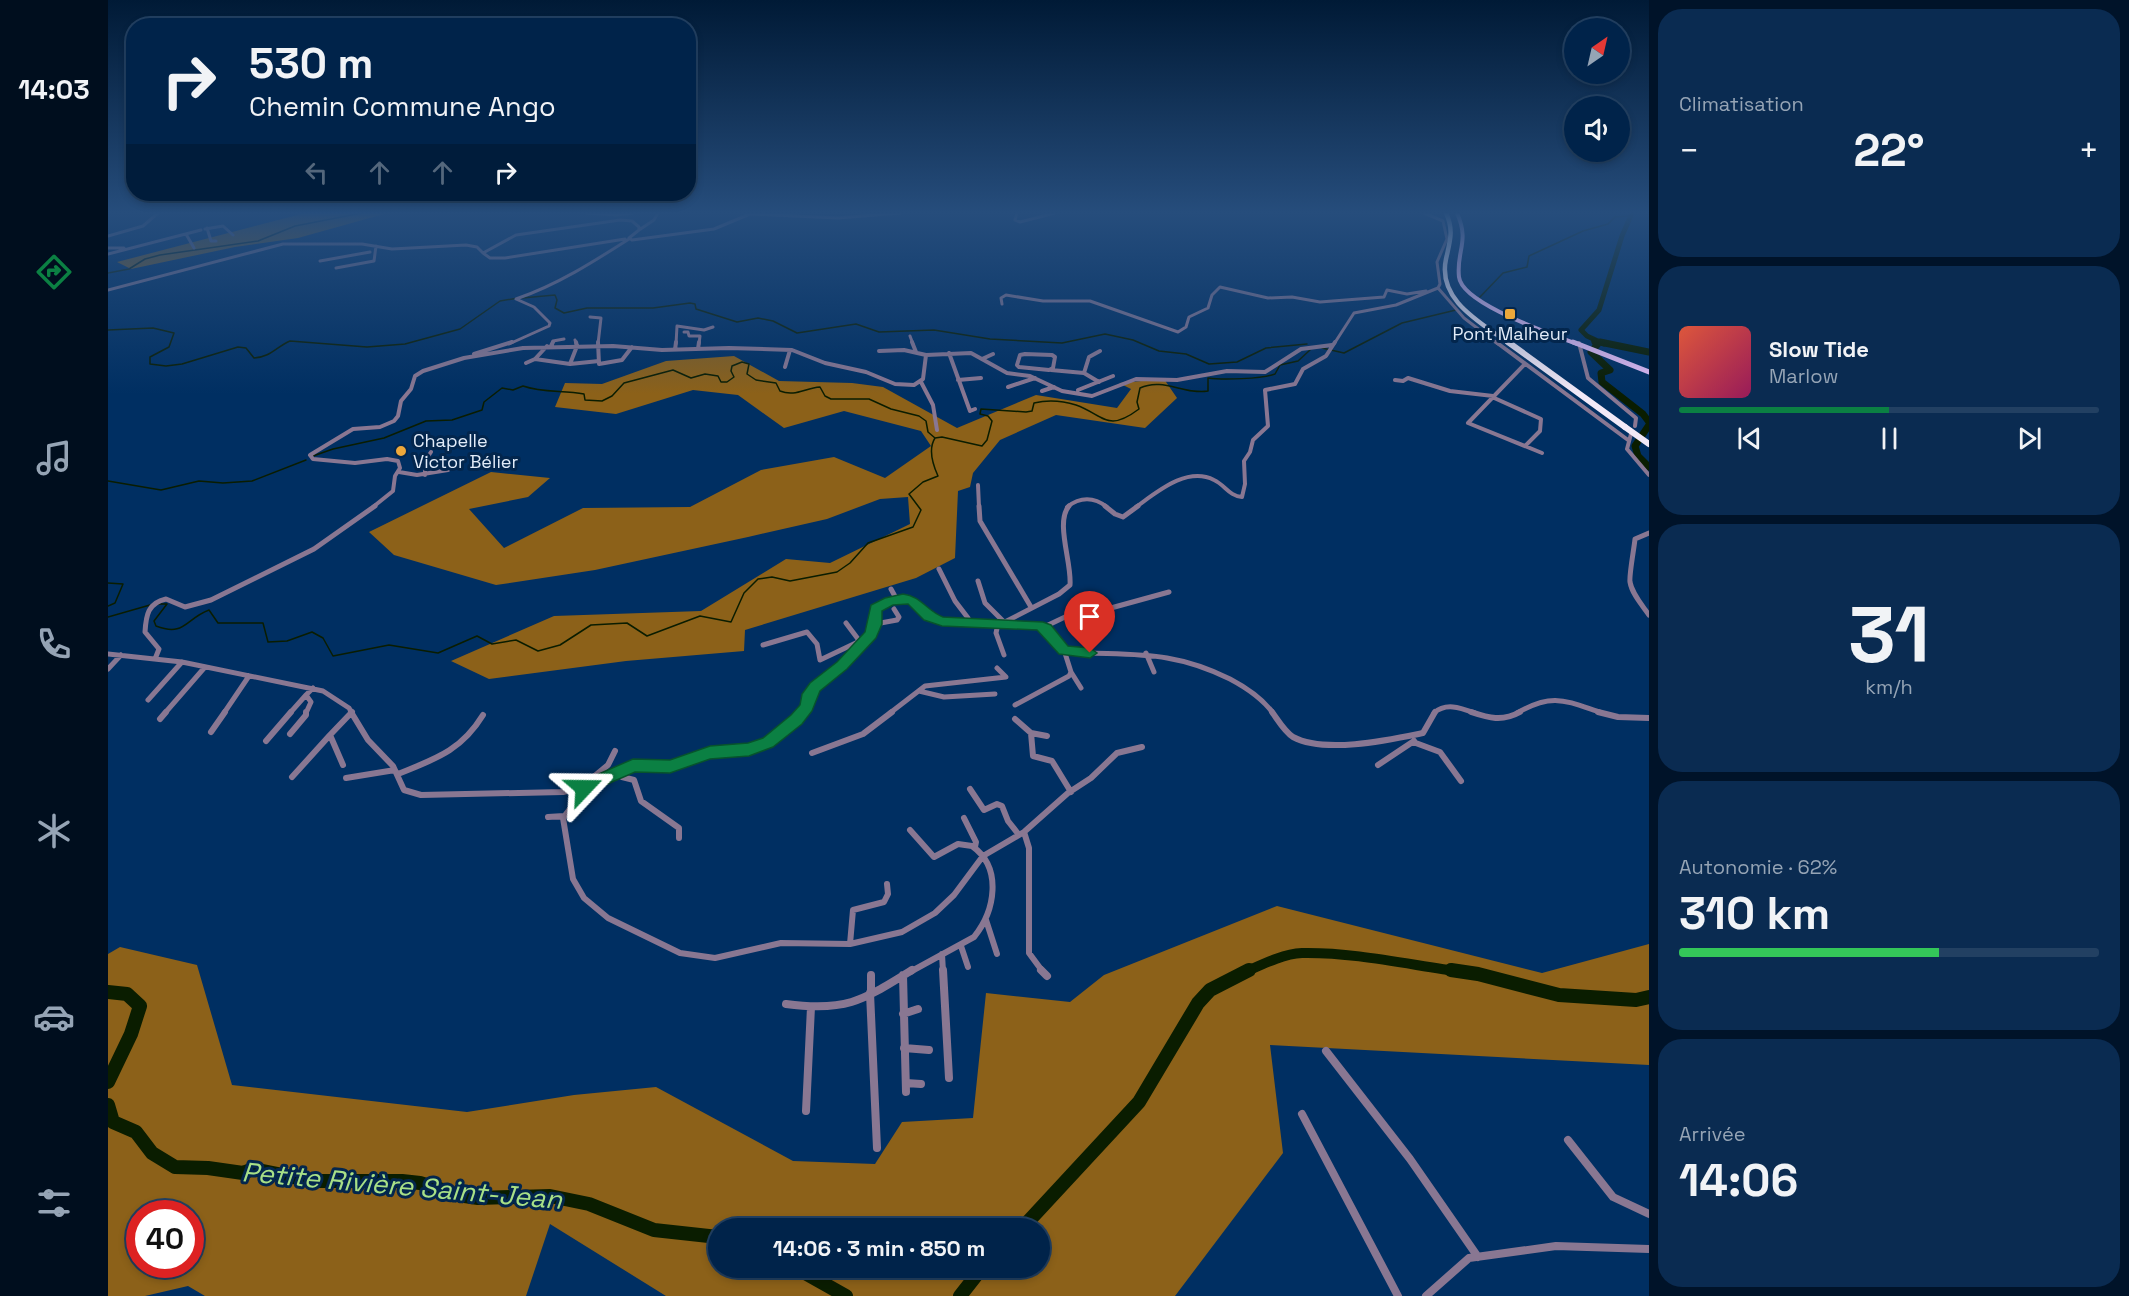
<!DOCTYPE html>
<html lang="fr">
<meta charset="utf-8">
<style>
:root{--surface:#00234a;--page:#0a2b51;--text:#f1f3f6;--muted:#95a4b5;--line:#224062;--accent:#0b8043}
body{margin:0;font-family:"Space Grotesk",sans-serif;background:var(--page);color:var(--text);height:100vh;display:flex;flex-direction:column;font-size:22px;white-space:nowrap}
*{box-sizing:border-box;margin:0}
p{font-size:20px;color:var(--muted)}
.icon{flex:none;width:33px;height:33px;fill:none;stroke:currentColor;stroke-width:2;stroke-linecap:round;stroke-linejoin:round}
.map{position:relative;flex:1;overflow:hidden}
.details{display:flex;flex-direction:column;gap:9px;padding:9px;background:#001329;width:480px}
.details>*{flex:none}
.top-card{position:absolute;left:18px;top:18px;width:570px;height:183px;border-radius:24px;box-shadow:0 3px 9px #0003,0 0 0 2px var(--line);background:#00234a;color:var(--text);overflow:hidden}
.needle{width:39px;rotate:34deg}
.controls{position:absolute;left:1456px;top:18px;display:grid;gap:12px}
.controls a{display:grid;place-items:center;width:66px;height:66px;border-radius:50%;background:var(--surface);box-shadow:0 3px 9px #0003,0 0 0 2px var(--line);font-size:30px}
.speed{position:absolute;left:18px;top:1200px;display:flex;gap:12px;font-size:30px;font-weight:700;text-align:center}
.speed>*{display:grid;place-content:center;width:78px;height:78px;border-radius:50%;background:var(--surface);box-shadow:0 3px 9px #0003,0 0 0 2px var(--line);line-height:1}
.speed .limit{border:9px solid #d22;background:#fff;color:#111}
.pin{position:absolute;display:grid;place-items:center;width:51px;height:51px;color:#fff;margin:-62px -26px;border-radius:50% 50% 50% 0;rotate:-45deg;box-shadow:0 0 6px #0007}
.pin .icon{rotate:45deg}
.me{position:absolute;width:66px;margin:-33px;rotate:67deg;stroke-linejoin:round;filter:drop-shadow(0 0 4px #0008)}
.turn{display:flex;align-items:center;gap:21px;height:126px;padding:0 24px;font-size:27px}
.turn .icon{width:78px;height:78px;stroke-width:2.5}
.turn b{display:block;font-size:42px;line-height:51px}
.lanes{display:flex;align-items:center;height:57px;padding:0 24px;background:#0003;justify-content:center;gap:30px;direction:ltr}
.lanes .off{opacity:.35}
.big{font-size:45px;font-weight:700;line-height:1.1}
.details .widget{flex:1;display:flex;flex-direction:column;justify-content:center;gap:9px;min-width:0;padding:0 21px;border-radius:24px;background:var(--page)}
.details .dial{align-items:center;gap:0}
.dial b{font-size:78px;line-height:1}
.song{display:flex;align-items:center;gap:18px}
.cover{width:72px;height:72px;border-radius:9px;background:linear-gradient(135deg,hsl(10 70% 55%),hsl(330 70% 35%))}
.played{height:6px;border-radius:3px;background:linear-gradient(90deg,var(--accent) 50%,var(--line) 50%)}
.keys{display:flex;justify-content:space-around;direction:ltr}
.heat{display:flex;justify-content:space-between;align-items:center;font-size:33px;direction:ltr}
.charge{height:9px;border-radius:4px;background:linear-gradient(90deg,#34c759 62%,var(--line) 0)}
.trip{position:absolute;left:600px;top:1218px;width:342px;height:60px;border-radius:30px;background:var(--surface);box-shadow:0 3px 9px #0003,0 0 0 2px var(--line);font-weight:700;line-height:60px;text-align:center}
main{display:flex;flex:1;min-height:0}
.tab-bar{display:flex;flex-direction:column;width:108px;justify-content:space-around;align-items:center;background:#000e1e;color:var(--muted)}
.tab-bar .icon{width:42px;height:42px}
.tab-bar .selected{color:var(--accent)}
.tab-bar b{font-size:27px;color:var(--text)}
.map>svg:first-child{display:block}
</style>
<main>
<nav class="tab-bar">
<b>14:03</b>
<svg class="icon selected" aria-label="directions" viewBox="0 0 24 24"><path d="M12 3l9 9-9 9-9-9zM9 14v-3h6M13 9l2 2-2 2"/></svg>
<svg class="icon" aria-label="music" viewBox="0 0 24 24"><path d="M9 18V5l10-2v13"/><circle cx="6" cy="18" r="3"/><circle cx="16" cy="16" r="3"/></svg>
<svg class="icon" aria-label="phone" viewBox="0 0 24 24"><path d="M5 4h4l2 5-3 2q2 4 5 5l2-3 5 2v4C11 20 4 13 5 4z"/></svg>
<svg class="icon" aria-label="climate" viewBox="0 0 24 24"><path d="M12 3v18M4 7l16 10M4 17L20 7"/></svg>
<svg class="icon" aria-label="car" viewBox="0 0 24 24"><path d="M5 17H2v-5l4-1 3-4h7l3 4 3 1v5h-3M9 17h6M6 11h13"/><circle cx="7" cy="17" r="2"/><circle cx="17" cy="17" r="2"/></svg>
<svg class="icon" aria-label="filters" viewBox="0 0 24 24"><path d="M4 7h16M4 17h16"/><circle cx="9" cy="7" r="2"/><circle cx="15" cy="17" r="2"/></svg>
</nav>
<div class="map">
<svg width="1541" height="1296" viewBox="0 0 1541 1296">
<rect width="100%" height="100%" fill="#002f62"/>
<path fill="#8c6119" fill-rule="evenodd" d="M197 213H307L276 214 190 238 127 247 23 269 9 262Z
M626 356 671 381 744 383 775 387 849 428 928 395 1009 408 1023 389 1011 383 1056 379 1069 398 1037 428 948 415 892 440 865 473 862 487 850 491 847 558 808 578 637 630 636 651 518 661 381 679 343 661 446 616 593 611 678 559 722 563 802 524 800 497 772 499 719 519 640 537 487 570 388 585 286 555 261 532 383 472 442 478 420 497 361 509 396 548 475 508 582 507 653 470 726 457 777 478 823 446 813 431 736 411 676 428 630 395 585 390 508 414 447 407 457 383 494 384 558 361Z
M1169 906 1434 973 1541 944V1065L1162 1045 1175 1153 1067 1296H558L442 1224 418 1296H97L80 1286 37 1296H0V954L12 947 89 965 124 1085 359 1112 466 1095 548 1087 685 1161 767 1164 794 1122 865 1118 878 993 962 1002 996 975ZM32 1214H82V1264H32ZM610 1228H932V1268H610Z"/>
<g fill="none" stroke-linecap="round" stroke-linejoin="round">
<path stroke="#0a1d00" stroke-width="1.5" d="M0 273 21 269 37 259 52 255 150 241 187 226 254 213
M1372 297 1395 273 1419 267 1421 256 1475 231 1500 224 1507 217 1522 216
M414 298 447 295 449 300 447 308 456 313 479 308H545L582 303 587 304 588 309 629 322 650 318 665 321 689 333 748 324 771 332 826 330 882 339 954 343 997 334 1025 340 1051 351 1078 354 1101 364 1129 362 1158 348 1199 344
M0 330 45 328 66 333 61 347 42 357V364L58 366 74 364 130 347 138 348 146 358C163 357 168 347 182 341L259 347 297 344 352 329 392 301 410 298
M1214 348 1236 353 1294 323 1348 310
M205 456 225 449 276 438 318 421 344 420 374 410 376 402 394 388 405 390 415 386C435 393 455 390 476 394L477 400 494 401 504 396 516 383 565 370 583 378 597 374 610 376 613 382H619L626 377 623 371 624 366 634 362 641 364 639 374 648 380 668 383 672 391C687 397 697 388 712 387L717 396 723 399H761L783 409 811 416 818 421 820 432 827 438
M0 481 53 490 91 481 115 483 144 481 198 460
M0 583 15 584 7 603 0 606
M50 604H59L46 621 48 626C77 637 77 619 101 610L110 623H155L160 642 179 641 204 632 215 638 225 656 281 645 330 653 369 636 384 644 408 640 430 651 452 645 483 625 519 623 539 636 592 616 623 622 636 593 650 579 664 577 682 581 729 572 742 563 760 543 805 527 813 510 801 494 815 482 830 476C825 465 820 449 827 438L834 437 874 446 879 440 884 421 880 416 872 414 873 409 918 412 924 411 926 403C939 400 955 401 968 405 996 415 999 433 1031 409L1029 402 1032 388C1055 377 1076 395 1100 391V378C1115 380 1153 379 1167 374L1172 365 1190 361 1202 350
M0 617 42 605"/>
<path stroke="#0a1d00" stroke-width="5" d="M1485 339 1488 344
M1496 344 1479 336 1473 330 1491 310 1514 236 1524 213"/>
<path stroke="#0a1d00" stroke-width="7" d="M1487 342 1489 345 1483 352 1502 370 1493 373 1494 382 1535 414 1541 422
M1492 342 1541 352
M1541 425 1527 446 1530 456 1541 467"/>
<path stroke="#0a1d00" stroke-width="10" d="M1137 972C1155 964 1175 954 1194 953 1247 952 1302 965 1354 972"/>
<path stroke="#0a1d00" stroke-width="14" d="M1343 970 1370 974 1451 995 1528 1000 1541 997
M0 992 19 994 32 1006 23 1034 0 1082
M0 1105 5 1122 28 1132 44 1153 67 1167 100 1168 135 1173 145 1169 205 1181H294L312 1183 350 1195 370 1198 442 1196 481 1204 546 1230 610 1237
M909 1228 917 1225 1031 1102 1090 1003 1102 990 1141 970
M688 1268 738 1296
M852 1296 874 1268"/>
<path stroke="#897792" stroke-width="3" d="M479 213 508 215 525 213
M909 213 907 220 912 222 947 213
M1316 213 1335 221 1339 239 1329 262 1332 284 1330 288 1356 318 1390 344
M99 228 103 241H108
M97 229 115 226 125 235
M531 230 546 220 550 213
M78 234 86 248
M0 236 35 226 50 213
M0 248H16
M375 253 382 258H397L517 239
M0 254 93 230
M212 261 262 252
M228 268 266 261 268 246
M0 290 175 244H254L284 249 358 245 369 247 375 253 408 235 512 220 524 221 531 227V230L521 238 524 240 606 229 642 214 730 218 792 213
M894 304 893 298 898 295 935 301H982L1070 332 1078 327 1081 317 1100 308 1104 295 1112 287 1160 298 1184 297 1212 302 1276 297 1279 290 1299 294 1318 291
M482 317 493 318 490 344
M576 332H580L581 336H592L591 344
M802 336 805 344
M467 340 468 344
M401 344 441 326 442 323 426 307 408 299C449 285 485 262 521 239
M444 344 445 341 456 339
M568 344 569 326 596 330 605 327
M1226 344 1246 313 1288 305 1330 288"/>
<path stroke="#897792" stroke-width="4" d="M490 342 491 364 514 360 524 347
M804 342 808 352
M1388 342 1520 440
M1471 343 1480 378 1528 418 1527 426
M439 346 427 359 462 364 491 361
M443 346 445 342
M590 349 591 342
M567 350 568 342
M771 351 796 350 818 355
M841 353 862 411 867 409
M366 354 404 342
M917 354 944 355 947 357 945 368 941 370 911 367 909 365 912 355Z
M874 359 885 354
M418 363 427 359
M462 364 469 346 468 342
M1417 364 1360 423 1434 453
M677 367 682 350
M943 370 976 373 981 357 992 351
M976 373 991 382
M850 380 873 378
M1287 380 1295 381 1300 378 1342 391 1385 396
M813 382 825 405 829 430
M900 387 927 378
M970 390 1005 376
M934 391 946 387
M1384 397 1433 419 1432 431 1417 446
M1523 434 1519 449 1541 475
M291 472 309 475 340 470
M317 475V461L323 452
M870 485 871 507
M265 507 285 491 287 476 292 468 290 461 279 459 247 463 205 459 202 455 245 429 272 427 286 421 290 416 293 401 303 389 307 376 315 371 356 358 415 348 505 346 554 350 621 348 684 350 717 363 758 372 787 384 806 385 815 379 818 355 863 353 899 373 922 376 954 391 984 396 1028 379 1069 380 1119 371 1157 372 1193 349 1224 345
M959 507C972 497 986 497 999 507
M1028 507C1049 492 1079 466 1106 480 1117 485 1121 496 1134 497L1137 484 1136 461 1142 452 1145 440 1160 426 1157 390 1187 384 1195 369 1218 356 1227 342"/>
<path stroke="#897792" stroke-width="5" d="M871 506 872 521 923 607
M997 506 1007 514 1015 517 1030 506
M1541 533 1527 539C1526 549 1521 575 1522 582 1524 594 1534 605 1541 615
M831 569 847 601 860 618 861 624
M870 581 877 603 896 622
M783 589 789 600
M738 623 753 643
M767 624 789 620 791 617 786 609
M890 624 888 633 896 655
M893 624 951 594 962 585C964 563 947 522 961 506
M936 627 957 617 992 611 1061 592
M655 645 699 632 709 644 712 660 752 641
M1038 653 1046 672
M0 654 74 662 215 691 241 708 244 713
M47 659 51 649 37 632C38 615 40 603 58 599L77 607 103 600 206 549 267 506
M0 669 13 655
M963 672 973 688
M811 691 836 697 887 694
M40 700 74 662
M907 705 961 676 963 672 956 650
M57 713 97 667
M116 713 141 676
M182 713 198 695
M198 713 203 702 198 695 205 688
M694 713C699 705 699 695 706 688 722 672 759 650 766 628 768 622 767 615 767 609L784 601 800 600 829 620 934 626 953 649 960 652C1024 656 1062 649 1122 679 1139 688 1154 698 1165 713
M782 713 817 686 898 677 889 668
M1326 713C1338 702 1353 708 1367 713
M1409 713C1445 692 1458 701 1494 713"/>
<path stroke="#897792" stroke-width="6" d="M243 712 260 740 285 766 296 790 313 795 455 792 476 787 525 765 562 766 602 753 641 750 660 742 689 720 695 712
M1164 712C1170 720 1176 731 1185 737 1217 754 1281 740 1315 733L1327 712
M1363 712C1381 718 1394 722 1412 712
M1490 712 1510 717 1541 718
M52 719 58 712
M907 719 923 733 925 756 944 761 963 792
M103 732 117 712
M923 733 939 736
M182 734 198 715V712
M158 741 183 712
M1305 742 1332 752 1353 781
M507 751 500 765 477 784 472 796 455 818 465 879 476 898 500 918 572 953 607 958 673 943 742 944 794 932 827 913 846 895 875 856 916 832 960 793 983 778 1009 753 1034 747
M704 753 755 734 784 712
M235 765 222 735 244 712
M1270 765 1306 741
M511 773 514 777 526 780 533 801 571 828V838
M290 774C327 759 353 751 375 715
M184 777 222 735
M238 778 287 770
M862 789 876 810 889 804 894 806 900 821 911 835
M440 817 456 816
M856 818 868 842 867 847
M916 832 921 848V953L935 972
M878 920 889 954
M742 944 745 910 776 902 780 894 779 884
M853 946 860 967
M834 954 835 972
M802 972 866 937C887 911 895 868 864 846L850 844 826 857 802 830"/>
<path stroke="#897792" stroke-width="8" d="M835 970 841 1078
M933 970 939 976
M763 975V993
M795 975 798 1092
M762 993 769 1148
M678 1004C738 1012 754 1001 804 970
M795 1014 810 1009
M796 1048 821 1050
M1218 1051 1302 1159 1370 1257
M798 1083 813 1084
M698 1111 703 1007
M1194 1114 1290 1296
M1460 1140 1505 1197 1541 1214
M1318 1296 1361 1258 1448 1246 1541 1249"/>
<path stroke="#e3bdf6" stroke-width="4" d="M1349 213C1362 242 1348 251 1351 277 1354 304 1444 334 1469 344"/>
<path stroke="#e3bdf6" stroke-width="5" d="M1465 342 1541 372"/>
<path stroke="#f2e9f7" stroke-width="4.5" d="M1338 213C1346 230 1342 241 1338 259 1329 301 1374 323 1402 344"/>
<path stroke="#f2e9f7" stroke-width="6" d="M1400 342 1517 427"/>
<path stroke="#f2e9f7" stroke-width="6" d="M1517 427 1541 444"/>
</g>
<linearGradient id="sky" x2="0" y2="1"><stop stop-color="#001a36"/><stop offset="0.54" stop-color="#264d7c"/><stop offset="1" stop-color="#264d7c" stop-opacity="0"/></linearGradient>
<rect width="1541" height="394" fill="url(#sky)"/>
<path fill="#0b8043" stroke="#07532c" stroke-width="1.5" d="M795 594C813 596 819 611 835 617L935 622 943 625 960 646 982 648 989 653 982 658 951 654 929 630 834 626 816 620 800 604 785 605 774 611V624L768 638 739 669 712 691 704 711 694 724 665 747 641 756 602 759 562 773 527 772 481 792 476 794 470 792 468 788 470 783 525 759 562 760 602 746 640 743 655 738 683 715 692 705 694 694 702 683 729 662 757 632 763 605 777 598Z"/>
<g fill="#eda83b" stroke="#03264d" stroke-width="2">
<rect x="1396" y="308" width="12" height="12" rx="3"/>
<circle cx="293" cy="451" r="6"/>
</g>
<g text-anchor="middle" stroke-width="6" stroke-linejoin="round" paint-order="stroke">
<g font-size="18" fill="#e2ecf9" stroke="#03264d">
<text x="1402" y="340">Pont Malheur</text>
<text x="305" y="447" text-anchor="start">Chapelle<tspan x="305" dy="21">Victor Bélier</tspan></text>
</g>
<g font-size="27" font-style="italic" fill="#a8e087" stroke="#03264d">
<text transform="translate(294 1186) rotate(5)" y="9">Petite Rivière Saint-Jean</text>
</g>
</g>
</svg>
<div class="controls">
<a><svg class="needle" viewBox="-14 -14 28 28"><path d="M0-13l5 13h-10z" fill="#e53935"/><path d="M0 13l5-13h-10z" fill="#95a4b5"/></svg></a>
<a><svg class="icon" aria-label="sound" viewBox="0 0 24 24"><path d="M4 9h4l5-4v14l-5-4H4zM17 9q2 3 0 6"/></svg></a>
</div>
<div class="speed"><div class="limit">40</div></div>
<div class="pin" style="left:982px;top:653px;background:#d93025"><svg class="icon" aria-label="arrive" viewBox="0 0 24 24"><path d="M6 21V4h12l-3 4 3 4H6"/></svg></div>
<svg class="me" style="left:476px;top:788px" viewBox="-20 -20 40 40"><path d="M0-17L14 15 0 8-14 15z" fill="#0b8043" stroke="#fff" stroke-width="4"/></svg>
<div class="trip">14:06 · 3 min · 850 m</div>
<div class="top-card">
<div class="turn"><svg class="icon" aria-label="right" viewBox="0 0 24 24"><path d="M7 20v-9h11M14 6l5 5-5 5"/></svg><div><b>530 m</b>Chemin Commune Ango</div></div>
<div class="lanes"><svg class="icon off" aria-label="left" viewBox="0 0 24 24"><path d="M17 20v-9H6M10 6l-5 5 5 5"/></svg><svg class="icon off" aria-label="ahead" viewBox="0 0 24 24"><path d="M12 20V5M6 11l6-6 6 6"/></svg><svg class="icon off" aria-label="ahead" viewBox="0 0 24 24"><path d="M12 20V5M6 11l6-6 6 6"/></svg><svg class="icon" aria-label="right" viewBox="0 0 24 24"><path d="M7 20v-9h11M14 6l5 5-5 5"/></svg></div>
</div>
</div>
<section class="details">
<div class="widget"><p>Climatisation</p>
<div class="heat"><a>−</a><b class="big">22°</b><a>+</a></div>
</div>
<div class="widget">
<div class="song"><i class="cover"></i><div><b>Slow Tide</b><p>Marlow</p></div></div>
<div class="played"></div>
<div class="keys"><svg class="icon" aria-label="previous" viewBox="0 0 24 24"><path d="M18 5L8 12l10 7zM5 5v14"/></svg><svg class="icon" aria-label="pause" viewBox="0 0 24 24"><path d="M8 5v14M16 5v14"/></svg><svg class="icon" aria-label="next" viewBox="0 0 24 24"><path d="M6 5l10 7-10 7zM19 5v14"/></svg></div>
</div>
<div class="widget dial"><b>31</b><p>km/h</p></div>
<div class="widget"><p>Autonomie · 62%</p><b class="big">310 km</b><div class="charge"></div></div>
<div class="widget"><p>Arrivée</p><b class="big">14:06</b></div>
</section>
</main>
